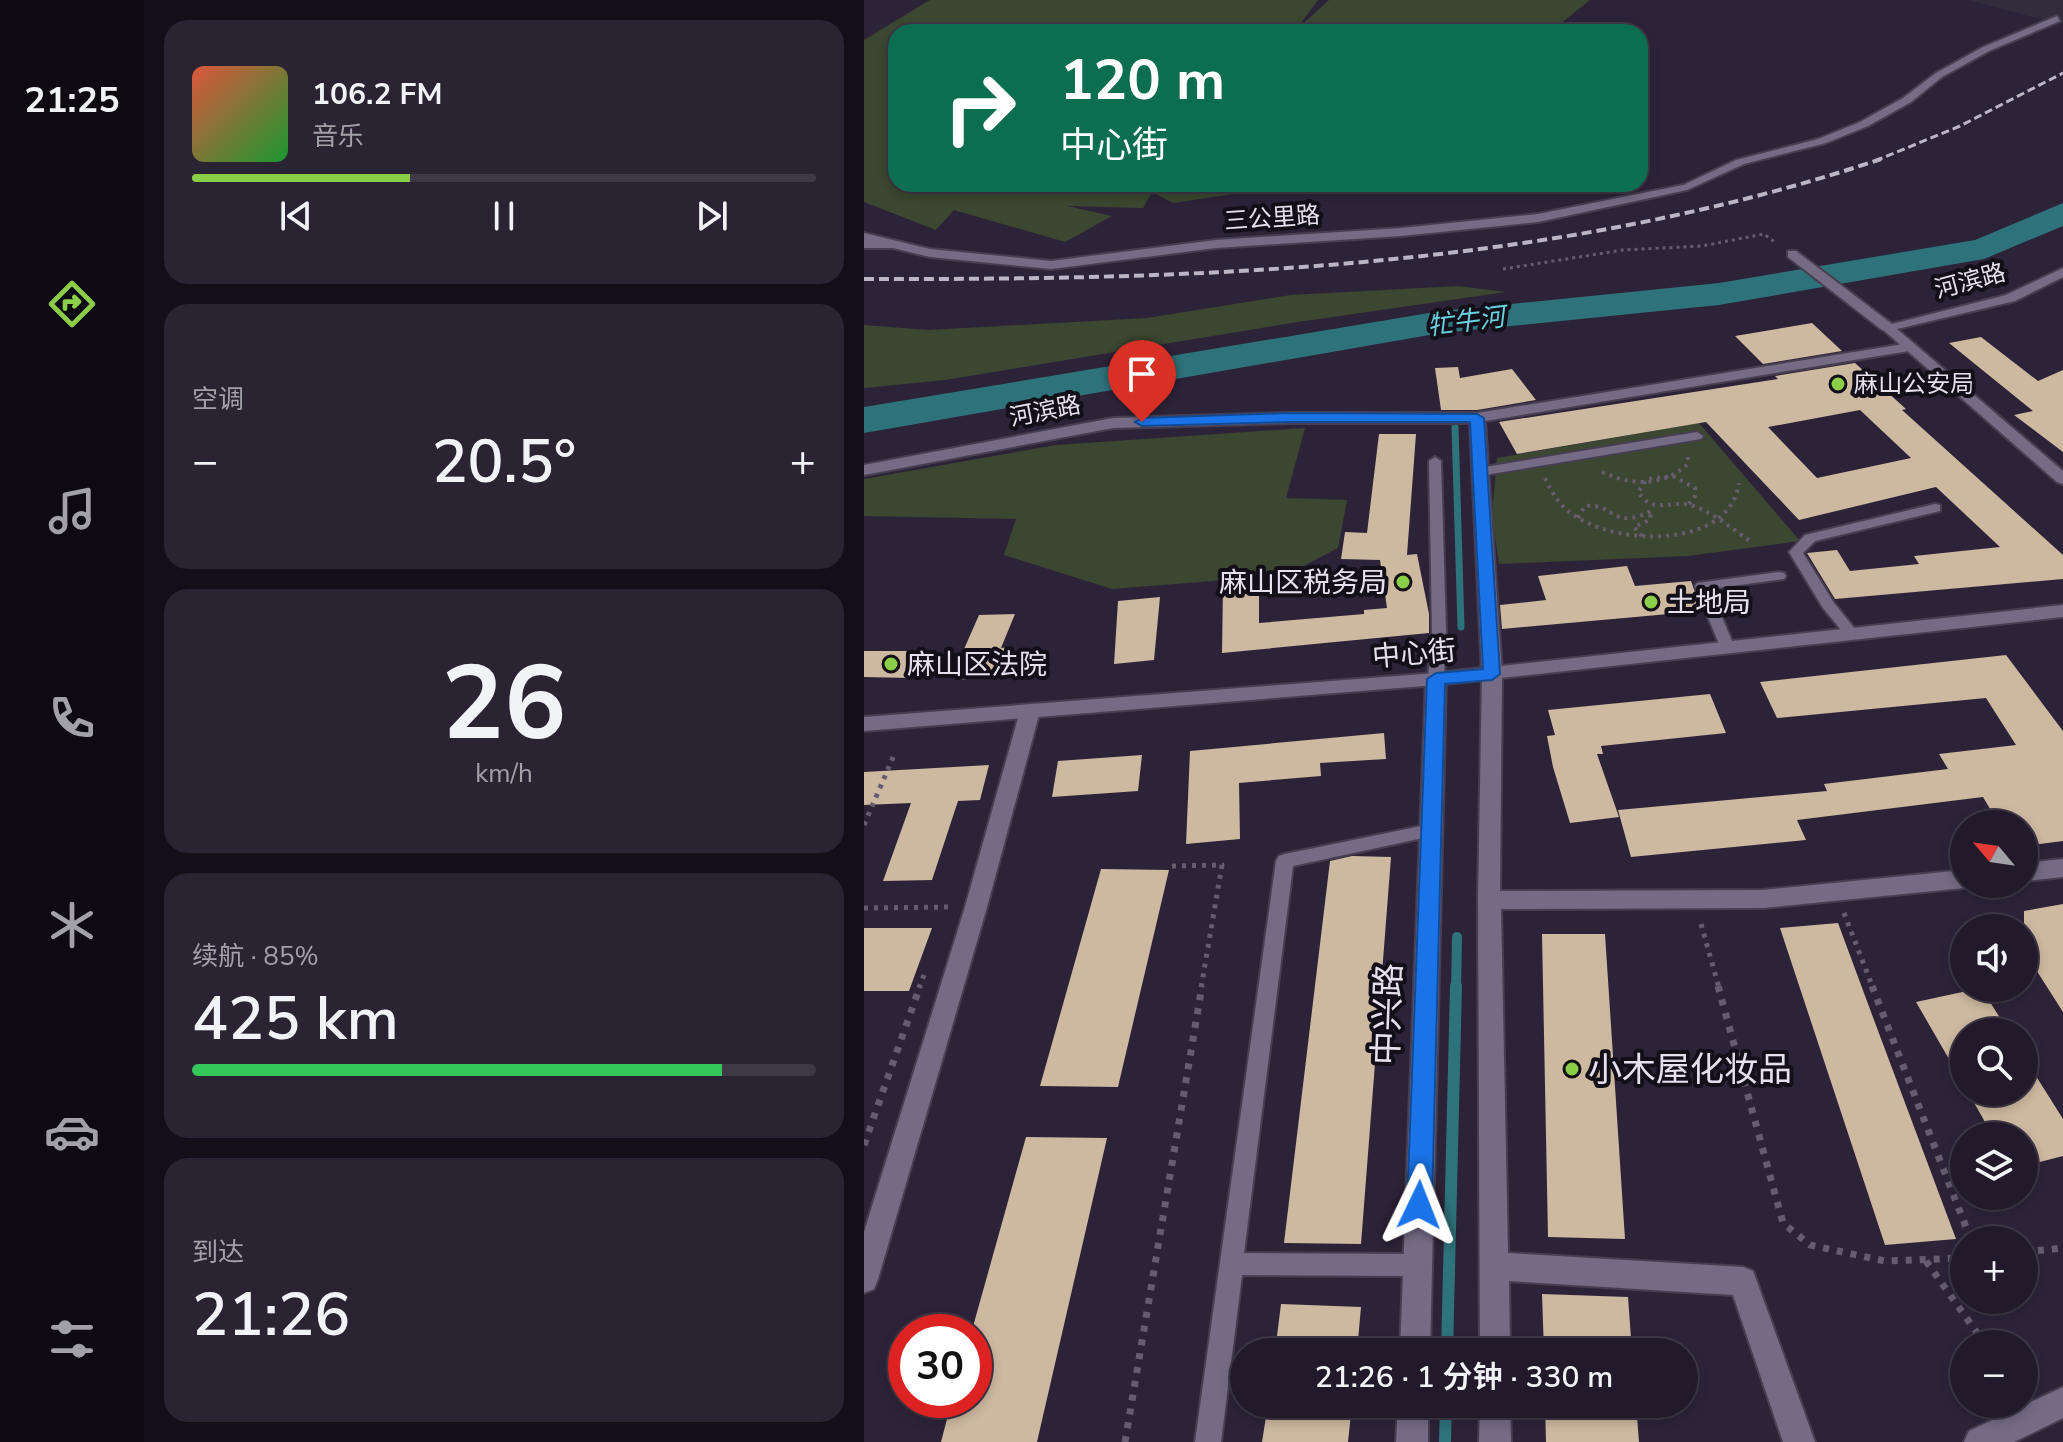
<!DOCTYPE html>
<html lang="zh">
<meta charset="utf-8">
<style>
:root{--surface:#221a2a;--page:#2a2332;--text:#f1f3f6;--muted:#a2a1a8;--line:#3f3847;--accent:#8bce47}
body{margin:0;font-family:"Nunito Sans","Noto Sans SC",sans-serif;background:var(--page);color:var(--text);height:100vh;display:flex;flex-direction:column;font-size:30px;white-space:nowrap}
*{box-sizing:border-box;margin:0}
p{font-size:26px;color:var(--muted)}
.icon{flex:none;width:44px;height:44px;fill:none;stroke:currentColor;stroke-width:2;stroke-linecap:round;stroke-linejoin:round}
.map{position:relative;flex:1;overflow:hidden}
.panel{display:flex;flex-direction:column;gap:20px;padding:20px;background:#130e17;width:720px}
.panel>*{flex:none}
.banner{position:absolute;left:24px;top:24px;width:760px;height:168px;border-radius:24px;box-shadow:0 4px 12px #0003,0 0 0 2px var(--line);background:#0b6e4f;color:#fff;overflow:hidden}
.needle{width:52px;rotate:299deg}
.buttons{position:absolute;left:1086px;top:810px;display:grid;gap:16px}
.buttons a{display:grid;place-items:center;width:88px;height:88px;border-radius:50%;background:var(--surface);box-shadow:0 4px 12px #0003,0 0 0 2px var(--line);font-size:40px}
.speed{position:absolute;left:24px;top:1314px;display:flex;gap:16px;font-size:40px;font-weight:700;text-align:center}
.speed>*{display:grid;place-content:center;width:104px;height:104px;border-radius:50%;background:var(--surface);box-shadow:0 4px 12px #0003,0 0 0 2px var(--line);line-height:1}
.speed .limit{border:12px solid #d22;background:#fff;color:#111}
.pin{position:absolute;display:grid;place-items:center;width:68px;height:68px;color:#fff;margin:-82px -34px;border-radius:50% 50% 50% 0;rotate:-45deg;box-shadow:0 0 8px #0007}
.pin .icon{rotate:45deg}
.me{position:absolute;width:88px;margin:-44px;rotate:2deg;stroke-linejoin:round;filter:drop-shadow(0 0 6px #0008)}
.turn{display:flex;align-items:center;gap:28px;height:168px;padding:0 40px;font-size:36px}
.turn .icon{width:104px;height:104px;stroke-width:2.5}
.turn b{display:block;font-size:56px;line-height:68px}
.big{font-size:60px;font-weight:600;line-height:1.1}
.panel .card{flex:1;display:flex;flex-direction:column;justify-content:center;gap:12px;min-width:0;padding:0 28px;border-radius:24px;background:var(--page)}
.panel .dial{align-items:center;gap:0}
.dial b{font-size:104px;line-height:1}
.song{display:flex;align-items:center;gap:24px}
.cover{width:96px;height:96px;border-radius:12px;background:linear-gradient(135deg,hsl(10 70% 55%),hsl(130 70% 35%))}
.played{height:8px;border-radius:4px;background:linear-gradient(90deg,var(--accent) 35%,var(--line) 35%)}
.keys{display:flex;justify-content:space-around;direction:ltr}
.heat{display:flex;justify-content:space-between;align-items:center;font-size:44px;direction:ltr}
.charge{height:12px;border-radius:6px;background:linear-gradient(90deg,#34c759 85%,var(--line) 0)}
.trip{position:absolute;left:366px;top:1338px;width:468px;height:80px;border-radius:40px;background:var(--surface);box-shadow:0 4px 12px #0003,0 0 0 2px var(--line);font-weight:600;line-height:80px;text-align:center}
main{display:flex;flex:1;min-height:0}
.menu{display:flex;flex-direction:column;width:144px;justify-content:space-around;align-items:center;background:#0e0a11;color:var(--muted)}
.menu .icon{width:56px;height:56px}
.menu .active{color:var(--accent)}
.menu b{font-size:36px;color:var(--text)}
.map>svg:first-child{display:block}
</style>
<main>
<nav class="menu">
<b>21:25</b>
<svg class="icon active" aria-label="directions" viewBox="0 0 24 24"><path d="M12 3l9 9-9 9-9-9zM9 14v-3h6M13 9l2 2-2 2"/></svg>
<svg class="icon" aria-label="music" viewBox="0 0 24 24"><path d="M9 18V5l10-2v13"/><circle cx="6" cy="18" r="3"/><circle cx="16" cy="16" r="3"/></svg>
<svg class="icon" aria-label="phone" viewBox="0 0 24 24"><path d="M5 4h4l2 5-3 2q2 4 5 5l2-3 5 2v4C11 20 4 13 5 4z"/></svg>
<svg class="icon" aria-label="climate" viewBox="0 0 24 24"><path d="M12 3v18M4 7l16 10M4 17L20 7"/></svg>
<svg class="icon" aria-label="car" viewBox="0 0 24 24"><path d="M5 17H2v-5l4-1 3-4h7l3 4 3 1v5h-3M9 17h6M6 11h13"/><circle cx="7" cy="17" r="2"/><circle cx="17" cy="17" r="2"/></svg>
<svg class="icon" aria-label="filters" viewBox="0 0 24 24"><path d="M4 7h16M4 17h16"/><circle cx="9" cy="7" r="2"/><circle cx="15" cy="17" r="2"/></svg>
</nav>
<section class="panel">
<div class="card">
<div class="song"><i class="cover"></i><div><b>106.2 FM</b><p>音乐</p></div></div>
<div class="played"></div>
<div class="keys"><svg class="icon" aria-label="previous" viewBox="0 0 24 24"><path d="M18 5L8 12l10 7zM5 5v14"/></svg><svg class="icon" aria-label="pause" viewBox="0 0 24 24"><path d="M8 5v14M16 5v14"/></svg><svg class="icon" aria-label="next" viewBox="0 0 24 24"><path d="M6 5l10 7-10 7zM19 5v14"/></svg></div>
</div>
<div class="card"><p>空调</p>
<div class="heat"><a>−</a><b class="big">20.5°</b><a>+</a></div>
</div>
<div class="card dial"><b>26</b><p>km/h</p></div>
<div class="card"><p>续航 · 85%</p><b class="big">425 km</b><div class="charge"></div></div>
<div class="card"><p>到达</p><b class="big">21:26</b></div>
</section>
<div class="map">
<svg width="1199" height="1442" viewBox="0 0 1199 1442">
<rect width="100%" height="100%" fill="#2d2338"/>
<path fill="#322c3d" d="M1104 0H1199V22L1195 24Z"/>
<path fill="#3b4730" d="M66 0H454L431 31 465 0H726L691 28 676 32H32V184H383L369 194 309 203 288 192 279 208 203 206 248 216 201 242 90 210 72 230 0 202V40Z
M594 286 642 292 427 323 81 380 0 388V325L64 330 283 318 427 295Z
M835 423 936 541 824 556 635 564 628 516 633 458Z
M441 428 422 498 483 500 474 548 422 575 248 589 140 555 152 519 0 516V479L192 445Z"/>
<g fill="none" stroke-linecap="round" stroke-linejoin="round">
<path stroke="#2e727b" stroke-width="7" d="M591 427 597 627"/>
<path stroke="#2e727b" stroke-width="10" d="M592 988 593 937"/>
<path stroke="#2e727b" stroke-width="12" d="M583 1352 592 986
M581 1442 582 1404"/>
<path fill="#2e727b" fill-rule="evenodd" d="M1199 203V226L1120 259 855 305 577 333 0 433V407L577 311 855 283 1111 240Z"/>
</g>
<path fill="#cdb8a0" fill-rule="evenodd" d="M948 323 978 351 899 364 871 336Z
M1117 337 1174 381 1199 370V452L1150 415 1169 411 1085 343Z
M991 363 1042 409 1038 410 1199 555V579L971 599 943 553 973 550 986 571 1055 564 1050 556 1136 547 1072 487 935 520 842 422 653 454 635 422 914 379 911 376ZM996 410 1047 458 953 478 904 427Z
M594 367 596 378 648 369 672 400 613 410H577L571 368Z
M515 434H552L543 555 553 554 565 614V633L358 653 359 586 395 584V623L500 614V610L523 608 516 560 477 559 481 532 503 533Z
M763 566 771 586 827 581 838 611 638 629 636 605 682 600 674 576Z
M296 597 290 660 250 664 254 601Z
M151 614 137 648 147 647 142 675 93 680 97 656 115 615Z
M0 651H59L47 678 0 677Z
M1142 655 1199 731V841L1160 846V824H1135L1119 797 933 820 942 840 767 857 754 810 963 791 960 784 1084 769 1075 754 1152 745 1122 698 913 718 896 682Z
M846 694 862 733 737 746 739 754H733L755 817 706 823 689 767 683 736 691 735 684 710Z
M520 733 522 759 456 763 457 776 375 783 376 839 322 844 326 751Z
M278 755 274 791 188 797 194 761Z
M125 765 116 800 94 801 68 880 19 881 47 803 0 805V772Z
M488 856 527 857 497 1244 420 1243 466 861Z
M237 869 305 870 254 1087 176 1086Z
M1199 904V1012L1160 951V911Z
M974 923 1010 1020 1092 1239 1021 1245 916 928Z
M0 928H68L45 991H0Z
M678 934H741L761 1239 684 1237Z
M1117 988 1145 1032H1100V1085L1052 1002Z
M1160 1057 1199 1119V1156L1160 1166V1136H1129L1104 1092H1160Z
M162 1137 243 1138 173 1442H77L88 1400H110V1323Z
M678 1294 764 1297 768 1352H680Z
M417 1304 497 1307 493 1352H411Z
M404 1404H488L484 1442H398Z
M681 1404H772L775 1442H682Z"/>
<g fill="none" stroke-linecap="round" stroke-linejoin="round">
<defs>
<path id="lane" d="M833 432 839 436 837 439 615 476 609 472 615 468Z
M571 457 577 461 582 632 580 679 572 684 564 679 568 632 565 461Z
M1071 504 1076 505V511L951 541 939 553 970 603 995 634 993 637H983L959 608 925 552 941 535Z
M915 572 920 573 922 576 920 579 846 589 871 648 868 651H858L831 586 833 583Z
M567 824 573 825 576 830 573 835 429 866 380 1253 553 1254 561 1257 564 1265 561 1273 553 1276 378 1275 357 1442H331L412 861 415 856 421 854Z"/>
<path id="street" d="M1193 16 1196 21 1125 51 1078 77 1047 102 1004 126 962 143 880 164 823 190 813 188 872 160 954 139 996 122 1039 98 1072 73 1119 47Z
M0 240H27L33 244 27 248H0Z
M924 251H932L1028 324V330H1018L924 257Z
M1046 343 1051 344V350L621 421 638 674 636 891 899 890 1100 870V884H1109L1100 888 899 908 637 909 644 1253 879 1267 889 1271 951 1442H919L869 1295 645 1281 646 1352H616L614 900 618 674 606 423H425L249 428 0 475V465L249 418 425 413H613Z
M572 673 582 679 566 1352H536L562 679Z
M166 704 176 711 123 907 14 1279 10 1289 0 1293V1232L101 907 156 711Z
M1199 859V877L1160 881V863Z
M1199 1387V1418L1150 1442H1100L1105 1431Z
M534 1404H564V1442H532Z
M616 1404H646L647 1442H615Z"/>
<path id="secondary" d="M819 185 825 188 823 190 674 222 537 236 352 248 187 269 66 257 0 241V233L66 249 187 261 352 240 537 228 674 214Z
M1199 268V277L1151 301 1033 329 1199 471V484L1193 482 1016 327 1142 295Z
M1199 605V617L572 685 0 731V717L572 673Z"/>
</defs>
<use href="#lane" stroke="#473f51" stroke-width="4"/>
<use href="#street" stroke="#473f51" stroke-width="4"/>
<use href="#secondary" stroke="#473f51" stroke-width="4"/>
<path stroke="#655c6f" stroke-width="3" stroke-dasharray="3 4" stroke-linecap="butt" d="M639 269 759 250 838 246 900 234 912 243"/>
<path stroke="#655c6f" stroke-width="4" stroke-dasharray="3 5" stroke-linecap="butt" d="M738 472C768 486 798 487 824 464V453
M681 478C689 495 696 506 711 516 755 546 866 549 875 483
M825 504 831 496V488L809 476 783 479 774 492C789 515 805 500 826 505 848 511 869 530 888 542
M714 518 721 506C752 503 747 531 787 511
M778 536 770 527 786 520 787 510"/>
<path stroke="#655c6f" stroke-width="5" stroke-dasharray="4 6" stroke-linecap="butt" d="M0 825 30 755
M308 866 358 865 337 988
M0 908 87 907
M980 913 1009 988
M837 924 855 988
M55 988 61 972"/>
<path stroke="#655c6f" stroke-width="7" stroke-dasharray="6 8" stroke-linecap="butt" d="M854 986 919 1223 946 1245 1021 1261 1100 1258
M1008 986 1107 1240
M0 1145 56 986
M1160 1252 1199 1248
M1062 1261 1121 1344
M261 1442 338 986"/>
<use href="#lane" fill="#756b84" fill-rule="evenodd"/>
<use href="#street" fill="#756b84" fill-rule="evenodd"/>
<use href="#secondary" fill="#756b84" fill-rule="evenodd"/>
<path stroke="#bcb5c5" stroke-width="3" stroke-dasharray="8 4" stroke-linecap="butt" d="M1011 161 1096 126 1199 73"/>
<path stroke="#bcb5c5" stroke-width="4" stroke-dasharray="10 5" stroke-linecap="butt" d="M0 279C341 280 690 269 1017 159"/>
</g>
<path fill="#1a73e8" stroke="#114b97" stroke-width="2" d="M425 413 613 414 620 418 636 674 628 680 581 684 568 1205 564 1213 555 1217 546 1213 543 1205 563 679 572 673 619 669 606 422H425L278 426 271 422 278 418Z"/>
<g fill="#8bce47" stroke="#130f18" stroke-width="3">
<circle cx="974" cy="384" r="8"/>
<circle cx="539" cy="582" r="8"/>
<circle cx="787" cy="602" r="8"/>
<circle cx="27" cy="664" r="8"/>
<circle cx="708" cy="1069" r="8"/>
</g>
<g text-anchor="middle" stroke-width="8" stroke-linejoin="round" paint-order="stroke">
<g font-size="24" fill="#e6e0ee" stroke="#130f18">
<text transform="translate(408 218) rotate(-4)" y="8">三公里路</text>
<text transform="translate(1106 281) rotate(-15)" y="8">河滨路</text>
<text transform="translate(181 411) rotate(-11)" y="8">河滨路</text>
</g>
<g font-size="24" fill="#e6e0ee" stroke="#130f18" text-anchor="start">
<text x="990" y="392">麻山公安局</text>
</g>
<g font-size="26" font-style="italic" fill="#69d2e0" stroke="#130f18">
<text transform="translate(602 321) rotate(-7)" y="9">牤牛河</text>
</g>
<g font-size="28" fill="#e6e0ee" stroke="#130f18" text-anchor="start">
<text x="523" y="592" text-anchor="end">麻山区税务局</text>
<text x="803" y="612">土地局</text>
<text x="43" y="674">麻山区法院</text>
</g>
<g font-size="28" fill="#e6e0ee" stroke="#130f18">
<text transform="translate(550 653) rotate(-5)" y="10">中心街</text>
</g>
<g font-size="34" fill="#e6e0ee" stroke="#130f18">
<text transform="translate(523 1014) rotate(-88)" y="12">中兴路</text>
</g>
<g font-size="34" fill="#e6e0ee" stroke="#130f18" text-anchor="start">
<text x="724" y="1081">小木屋化妆品</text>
</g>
</g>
</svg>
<div class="buttons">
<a><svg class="needle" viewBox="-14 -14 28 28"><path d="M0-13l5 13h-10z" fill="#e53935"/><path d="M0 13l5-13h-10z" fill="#a2a1a8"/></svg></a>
<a><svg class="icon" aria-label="sound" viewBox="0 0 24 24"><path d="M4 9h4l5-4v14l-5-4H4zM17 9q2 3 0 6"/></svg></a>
<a><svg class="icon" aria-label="search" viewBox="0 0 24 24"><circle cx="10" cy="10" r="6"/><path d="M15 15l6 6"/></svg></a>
<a><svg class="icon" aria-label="layers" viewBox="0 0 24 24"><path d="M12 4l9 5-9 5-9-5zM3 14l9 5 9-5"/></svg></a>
<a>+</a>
<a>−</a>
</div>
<div class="speed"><div class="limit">30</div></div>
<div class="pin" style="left:278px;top:422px;background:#d93025"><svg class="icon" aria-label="arrive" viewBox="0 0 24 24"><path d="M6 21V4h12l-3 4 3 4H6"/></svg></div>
<svg class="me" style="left:555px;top:1205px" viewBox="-20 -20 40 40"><path d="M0-17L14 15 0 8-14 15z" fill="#1a73e8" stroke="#fff" stroke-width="4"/></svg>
<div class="trip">21:26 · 1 分钟 · 330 m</div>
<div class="banner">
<div class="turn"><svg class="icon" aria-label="right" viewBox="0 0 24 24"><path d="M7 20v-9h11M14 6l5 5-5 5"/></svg><div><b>120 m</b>中心街</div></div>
</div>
</div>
</main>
